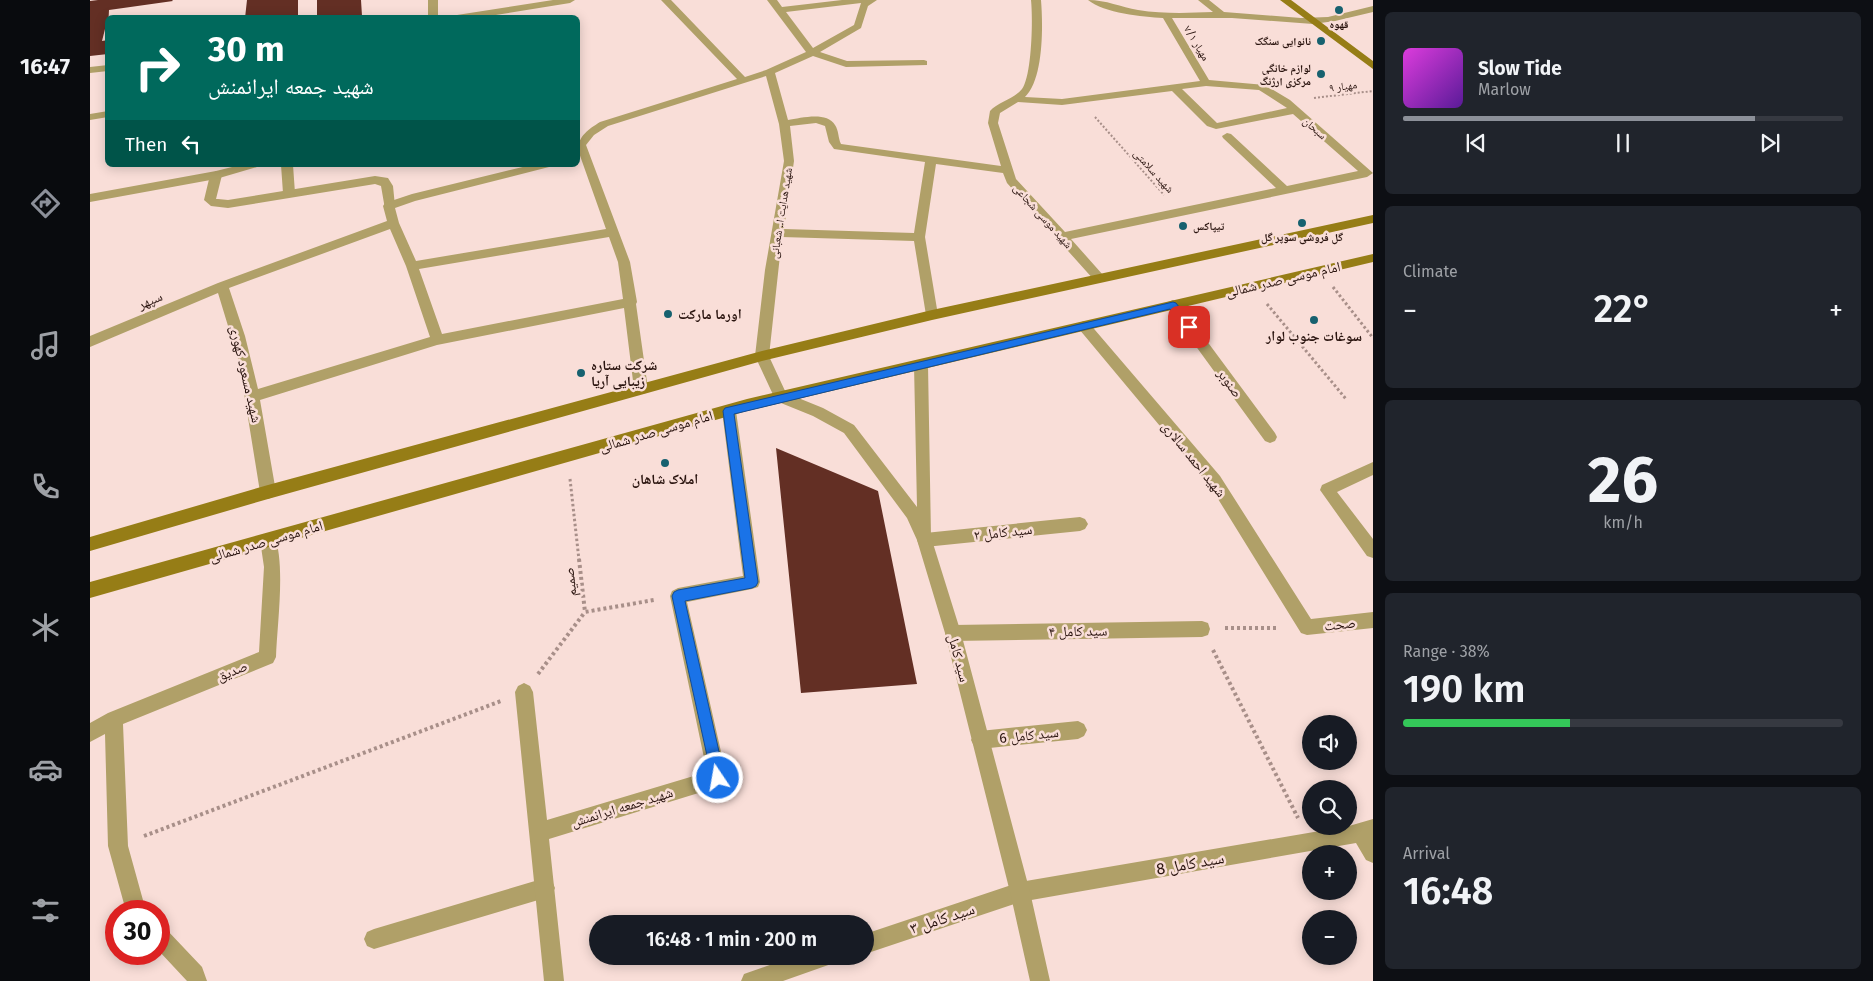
<!DOCTYPE html>
<meta charset="utf-8">
<style>
:root{--surface:#171b24;--page:#20242c;--text:#f1f3f6;--muted:#9ea1a6;--line:#363941;--accent:#8c9099}
body{margin:0;font-family:"Fira Sans","Noto Naskh Arabic",sans-serif;background:var(--page);color:var(--text);height:100vh;display:flex;flex-direction:column;font-size:19px;white-space:nowrap}
*{box-sizing:border-box;margin:0}
p{font-size:16px;color:var(--muted)}
.icon{flex:none;width:28px;height:28px;fill:none;stroke:currentColor;stroke-width:2;stroke-linecap:round;stroke-linejoin:round}
.map{position:relative;flex:1;overflow:hidden}
.side{display:flex;flex-direction:column;gap:12px;padding:12px;background:#0d0f14;width:500px}
.side>*{flex:none}
.top-card{position:absolute;left:15px;top:15px;width:475px;height:152px;border-radius:8px;box-shadow:0 2px 12px #0003;background:#00695c;color:#fff;overflow:hidden}
.buttons{position:absolute;left:1212px;top:715px;display:grid;gap:10px}
.buttons a{display:grid;place-items:center;width:55px;height:55px;border-radius:50%;background:var(--surface);box-shadow:0 2px 12px #0003;font-size:25px}
.speed{position:absolute;left:15px;top:900px;display:flex;gap:10px;font-size:25px;font-weight:700;text-align:center}
.speed>*{display:grid;place-content:center;width:65px;height:65px;border-radius:50%;background:var(--surface);box-shadow:0 2px 12px #0003;line-height:1}
.speed .limit{border:8px solid #d22;background:#fff;color:#111}
.pin{position:absolute;display:grid;place-items:center;width:42px;height:42px;color:#fff;margin:-21px;border-radius:10px;box-shadow:0 2px 8px #0006}
.me{position:absolute;width:55px;margin:-28px;rotate:348deg;stroke-linejoin:round;filter:drop-shadow(0 0 4px #0008)}
.turn{display:flex;align-items:center;gap:18px;height:105px;padding:0 20px;font-size:22px}
.turn .icon{width:65px;height:65px;stroke-width:2.5}
.turn b{display:block;font-size:35px;line-height:42px}
.then{display:flex;align-items:center;height:48px;padding:0 20px;background:#0003;gap:10px;font-size:19px}
.big{font-size:38px;font-weight:600;line-height:1.1}
.side .card{flex:1;display:flex;flex-direction:column;justify-content:center;gap:8px;min-width:0;padding:0 18px;border-radius:8px;background:var(--page)}
.side .dial{align-items:center;gap:0}
.dial b{font-size:65px;line-height:1}
.song{display:flex;align-items:center;gap:15px}
.cover{width:60px;height:60px;border-radius:8px;background:linear-gradient(135deg,hsl(300 70% 55%),hsl(270 70% 35%))}
.played{height:5px;border-radius:2px;background:linear-gradient(90deg,var(--accent) 80%,var(--line) 80%)}
.keys{display:flex;justify-content:space-around;direction:ltr}
.heat{display:flex;justify-content:space-between;align-items:center;font-size:28px;direction:ltr}
.charge{height:8px;border-radius:4px;background:linear-gradient(90deg,#34c759 38%,var(--line) 0)}
.trip{position:absolute;left:499px;top:915px;width:285px;height:50px;border-radius:25px;background:var(--surface);box-shadow:0 2px 12px #0003;font-weight:600;line-height:50px;text-align:center}
main{display:flex;flex:1;min-height:0}
.menu{display:flex;flex-direction:column;width:90px;justify-content:space-around;align-items:center;background:#090b0e;color:var(--muted)}
.menu .icon{width:35px;height:35px}
.menu .on{color:var(--accent)}
.menu b{font-size:22px;color:var(--text)}
.map>svg:first-child{display:block}
</style>
<main>
<nav class="menu">
<b>16:47</b>
<svg class="icon on" aria-label="directions" viewBox="0 0 24 24"><path d="M12 3l9 9-9 9-9-9zM9 14v-3h6M13 9l2 2-2 2"/></svg>
<svg class="icon" aria-label="music" viewBox="0 0 24 24"><path d="M9 18V5l10-2v13"/><circle cx="6" cy="18" r="3"/><circle cx="16" cy="16" r="3"/></svg>
<svg class="icon" aria-label="phone" viewBox="0 0 24 24"><path d="M5 4h4l2 5-3 2q2 4 5 5l2-3 5 2v4C11 20 4 13 5 4z"/></svg>
<svg class="icon" aria-label="climate" viewBox="0 0 24 24"><path d="M12 3v18M4 7l16 10M4 17L20 7"/></svg>
<svg class="icon" aria-label="car" viewBox="0 0 24 24"><path d="M5 17H2v-5l4-1 3-4h7l3 4 3 1v5h-3M9 17h6M6 11h13"/><circle cx="7" cy="17" r="2"/><circle cx="17" cy="17" r="2"/></svg>
<svg class="icon" aria-label="filters" viewBox="0 0 24 24"><path d="M4 7h16M4 17h16"/><circle cx="9" cy="7" r="2"/><circle cx="15" cy="17" r="2"/></svg>
</nav>
<div class="map">
<svg width="1283" height="981" viewBox="0 0 1283 981">
<rect width="100%" height="100%" fill="#f9ded8"/>
<path fill="#632f24" d="M8 0H82L83 1 19 10 18 29H15L12 41 18 40V54L0 56V1Z
M157 0H208V18H155Z
M227 0H271L272 16 227 18Z
M686 448 788 491 827 684 711 693Z"/>
<g fill="none" stroke-linecap="round" stroke-linejoin="round">
<path stroke="#a88f89" stroke-width="2" stroke-dasharray="2 2" stroke-linecap="butt" d="M1224 98 1283 91
M1005 117 1074 195"/>
<path stroke="#a88f89" stroke-width="3" stroke-dasharray="2.5 2.5" stroke-linecap="butt" d="M1243 287 1283 338
M1177 304 1256 399
M480 479 489 560"/>
<path stroke="#a88f89" stroke-width="4" stroke-dasharray="3 3" stroke-linecap="butt" d="M489 559 495 612 564 600
M1135 628H1189
M1123 650 1208 818
M448 674 495 612
M54 836 411 701"/>
<path fill="#b0a068" fill-rule="evenodd" d="M126 171 132 175 126 199H128L138 200 285 176 298 178 303 186 305 206 303 209H295L291 186 285 184 138 208 121 206 114 200 120 175Z
M455 878 462 881 465 888 462 895 455 898 284 949 277 946 274 939 277 932 284 929Z"/>
<path fill="#b0a068" fill-rule="evenodd" d="M338 0H348V18H338Z
M463 0H485L480 3 387 18H363L367 15Z
M571 0H581L655 77 676 70 716 52 677 0H687L692 7 752 0H787L778 6 771 28 730 52 757 61 834 60 837 61V65L756 67 723 56 685 73 698 120C711 118 737 111 745 125 749 131 748 138 751 144L911 166 898 123 900 111C908 102 924 99 932 89 942 75 943 18 941 0H951C953 24 954 79 935 97L972 99 1110 81 1073 18C1053 17 1014 13 998 0 1016 0 1031 7 1048 10 1073 14 1098 13 1123 12L1108 0H1119L1134 12 1211 18 1238 17 1283 6V12L1245 21 1223 24 1142 18H1082L1119 80 1175 85 1200 100 1283 173 1277 177 981 239 1013 275 1015 278 1013 281H1005L917 183 913 173 846 164 835 237 848 315 847 318H837L836 315 824 241 692 237 679 356 677 360 672 361 667 360 665 356 675 270 694 161 689 124 676 76 518 126 504 135 496 145 540 262 547 302 546 304 558 389 556 393 551 394 546 393 544 389 534 308 347 345 170 400 186 492 183 497 178 499 173 497 170 492 149 362 128 293 0 347V336L128 283 297 221 293 206 295 203 322 194 441 165H461L459 167 325 201 305 208 309 223 326 261 516 229 488 150C488 136 499 129 510 122L647 79ZM771 3 764 25 723 48 696 12ZM1116 86 1169 90 1197 108 1127 123 1092 89ZM1082 91 1117 126 1126 129 1203 114 1268 171 1197 186 1141 134 1137 133 1132 136 1133 138 1186 188 975 232 926 179 908 123 910 113 928 102 972 105ZM726 123 735 126 739 142 744 149 835 162 824 233 694 229 704 161 700 126ZM300 229 316 266 340 337 168 389 155 336 139 288ZM519 237 528 262 533 299 352 334 329 269Z
M18 65V71L0 73V67Z
M18 111V117L0 120V114Z
M150 165H169L167 167 126 179 0 202V194L126 171Z
M191 165H203L205 193 203 196 199 197 193 193Z
M1083 300 1088 302 1185 433 1187 437 1185 441 1180 443 1175 441 1078 308 1077 305 1078 302Z
M994 321 999 323 1130 476 1221 619 1283 612V628L1217 635 1211 633 1120 486 989 329 988 326 989 323Z
M639 405 644 407 646 411 670 582 668 587 662 589 597 602 637 778 635 785 628 787 459 839 474 981H454L425 692 428 686 434 683 440 686 443 692 457 820 617 772 580 596 582 591 588 588 653 576 632 411 634 407Z
M1283 462V475L1247 492 1283 539V558L1277 556 1230 490 1232 485Z
M990 517 995 519 998 524 995 529 990 531 835 547 829 545 827 540 829 535 835 533Z
M178 533 184 535C196 563 187 625 186 657L183 663 33 724 38 846 56 911H36L18 846 15 734 0 742V723L18 713 169 652 174 567 170 540 172 535Z
M1112 621 1118 623 1120 629 1118 635 1112 637 863 641 857 639 855 633 857 627 863 625Z
M988 721 994 724 997 730 994 736 988 739 890 749 884 746 881 740 884 734 890 731Z
M1283 819V863L1276 860 1266 843 930 902 775 954V934L930 882 1259 826Z
M69 926 76 929 112 967 117 981H97L69 951Z
M705 956H747L744 963 693 981H651L654 974Z"/>
<path fill="#b0a068" fill-rule="evenodd" d="M672 351 677 352 696 393 733 408 764 425 827 507 824 365 826 361 831 360 836 361 838 365 841 537 871 633 940 892 960 981H940L920 892 855 633 827 540 817 518 754 433 723 416 686 401 665 356 667 352Z"/>
<path fill="#967d16" fill-rule="evenodd" d="M1190 0H1201L1283 61V69Z
M1283 215V223L842 320 672 361 178 499 0 551V537L178 485 672 351 842 310Z
M1283 254V262L657 411 0 598V582L657 399Z"/>
</g>
<path fill="#1a73e8" stroke="#114b97" d="M1083 302 1086 303 1102 324V329H1095L1080 309 644 414 668 582 666 586 662 588 595 601 635 778 633 783 628 785 623 783 582 596 584 592 588 590 655 578 633 411 635 408Z"/>
<g fill="#17616f" stroke="#f9ded8" stroke-width="2">
<circle cx="1249" cy="10" r="5"/>
<circle cx="1231" cy="41" r="5"/>
<circle cx="1231" cy="74" r="5"/>
<circle cx="1212" cy="223" r="5"/>
<circle cx="1093" cy="226" r="5"/>
<circle cx="578" cy="314" r="5"/>
<circle cx="1224" cy="320" r="5"/>
<circle cx="491" cy="373" r="5"/>
<circle cx="575" cy="463" r="5"/>
</g>
<g text-anchor="middle" stroke-width="5" stroke-linejoin="round" paint-order="stroke">
<g font-size="11" font-weight="bold" fill="#2a140f" stroke="#f9ded8">
<text x="1249" y="28">قهوه</text>
<text x="1221" y="45" text-anchor="end">نانوایی سنگک</text>
<text x="1221" y="72" text-anchor="end">لوازم خانگی<tspan x="1221" dy="13">مرکزی ارژنگ</tspan></text>
<text x="1103" y="230" text-anchor="start">تیپاکس</text>
<text x="1212" y="241">گل فروشی سوپر گل</text>
</g>
<g font-size="11" fill="#2a140f" stroke="#f9ded8">
<text transform="translate(1107 43) rotate(59)" y="4">مهیار ۷/۱</text>
<text transform="translate(1253 86) rotate(-7)" y="4">مهیار ۹</text>
<text transform="translate(1225 128) rotate(41)" y="4">سبحان</text>
<text transform="translate(1064 171) rotate(48)" y="4">شهید سلامتی</text>
<text transform="translate(691 213) rotate(-81)" y="4">شهید هدایت ا.. شعبانی</text>
<text transform="translate(953 216) rotate(48)" y="4">شهید موسی شجاعی</text>
</g>
<g font-size="14" fill="#2a140f" stroke="#f9ded8">
<text transform="translate(1193 279) rotate(-13)" y="5">امام موسی صدر شمالی</text>
<text transform="translate(60 300) rotate(-23)" y="5">سپهر</text>
<text transform="translate(156 374) rotate(77)" y="5">شهید مسعود کهوری</text>
<text transform="translate(1140 383) rotate(54)" y="5">صنوبر</text>
<text transform="translate(566 431) rotate(-16)" y="5">امام موسی صدر شمالی</text>
<text transform="translate(1104 459) rotate(51)" y="5">شهید احمد سالاری</text>
<text transform="translate(913 532) rotate(-6)" y="5">سید کامل ۲</text>
<text transform="translate(176 541) rotate(-16)" y="5">امام موسی صدر شمالی</text>
<text transform="translate(480 582) rotate(-96)" y="5">صمیم</text>
<text transform="translate(1250 624) rotate(-6)" y="5">صحت</text>
<text transform="translate(988 631) rotate(-1)" y="5">سید کامل ۴</text>
<text transform="translate(869 658) rotate(75)" y="5">سید کامل</text>
<text transform="translate(142 671) rotate(-22)" y="5">صدیق</text>
<text transform="translate(939 735) rotate(-6)" y="5">سید کامل 6</text>
<text transform="translate(532 807) rotate(-17)" y="5">شهید جمعه ایرانمنش</text>
</g>
<g font-size="14" font-weight="bold" fill="#2a140f" stroke="#f9ded8" text-anchor="start">
<text x="588" y="319">اورما مارکت</text>
<text x="1224" y="341" text-anchor="middle">سوغات جنوب لوار</text>
<text x="501" y="370">شرکت ستاره<tspan x="501" dy="16">زیبایی آریا</tspan></text>
<text x="575" y="484" text-anchor="middle">املاک شاهان</text>
</g>
<g font-size="16" fill="#2a140f" stroke="#f9ded8">
<text transform="translate(1100 863) rotate(-10)" y="6">سید کامل 8</text>
<text transform="translate(852 918) rotate(-18)" y="6">سید کامل ۳</text>
</g>
</g>
</svg>
<div class="buttons">
<a><svg class="icon" aria-label="sound" viewBox="0 0 24 24"><path d="M4 9h4l5-4v14l-5-4H4zM17 9q2 3 0 6"/></svg></a>
<a><svg class="icon" aria-label="search" viewBox="0 0 24 24"><circle cx="10" cy="10" r="6"/><path d="M15 15l6 6"/></svg></a>
<a>+</a>
<a>−</a>
</div>
<div class="speed"><div class="limit">30</div></div>
<div class="pin" style="left:1099px;top:327px;background:#d93025"><svg class="icon" aria-label="arrive" viewBox="0 0 24 24"><path d="M6 21V4h12l-3 4 3 4H6"/></svg></div>
<svg class="me" style="left:628px;top:778px" viewBox="-20 -20 40 40"><circle r="17" fill="#1a73e8" stroke="#fff" stroke-width="3"/><path d="M0-11L8 9 0 5-8 9z" fill="#fff"/></svg>
<div class="trip">16:48 · 1 min · 200 m</div>
<div class="top-card">
<div class="turn"><svg class="icon" aria-label="right" viewBox="0 0 24 24"><path d="M7 20v-9h11M14 6l5 5-5 5"/></svg><div><b>30 m</b>شهید جمعه ایرانمنش</div></div>
<div class="then">Then<svg class="icon" aria-label="left" viewBox="0 0 24 24"><path d="M17 20v-9H6M10 6l-5 5 5 5"/></svg></div>
</div>
</div>
<section class="side">
<div class="card">
<div class="song"><i class="cover"></i><div><b>Slow Tide</b><p>Marlow</p></div></div>
<div class="played"></div>
<div class="keys"><svg class="icon" aria-label="previous" viewBox="0 0 24 24"><path d="M18 5L8 12l10 7zM5 5v14"/></svg><svg class="icon" aria-label="pause" viewBox="0 0 24 24"><path d="M8 5v14M16 5v14"/></svg><svg class="icon" aria-label="next" viewBox="0 0 24 24"><path d="M6 5l10 7-10 7zM19 5v14"/></svg></div>
</div>
<div class="card"><p>Climate</p>
<div class="heat"><a>−</a><b class="big">22°</b><a>+</a></div>
</div>
<div class="card dial"><b>26</b><p>km/h</p></div>
<div class="card"><p>Range · 38%</p><b class="big">190 km</b><div class="charge"></div></div>
<div class="card"><p>Arrival</p><b class="big">16:48</b></div>
</section>
</main>
